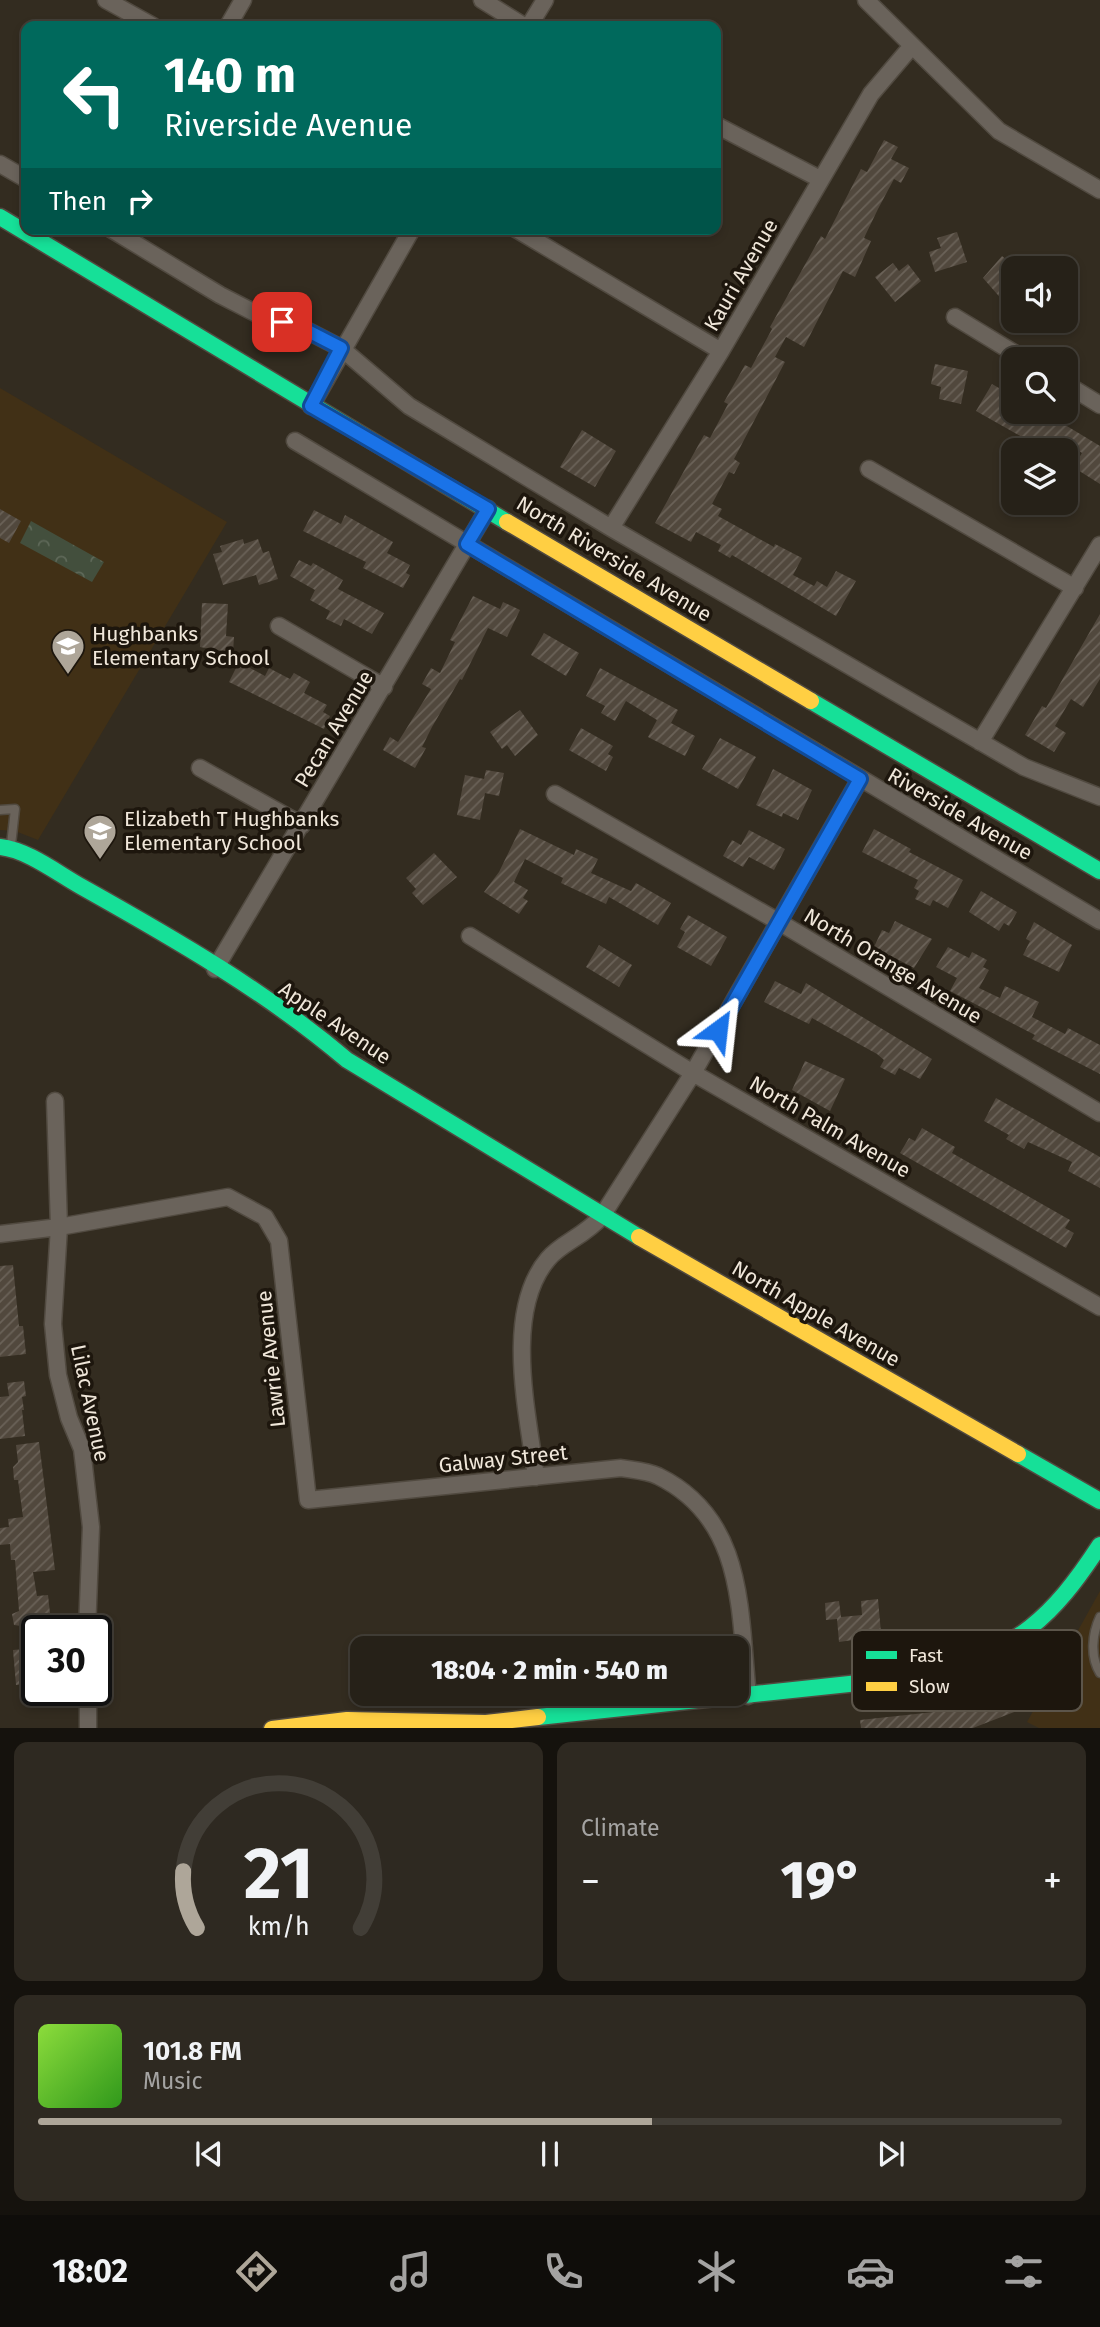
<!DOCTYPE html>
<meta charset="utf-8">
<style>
:root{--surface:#262118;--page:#2e2921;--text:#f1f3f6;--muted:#a4a3a2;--line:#423e37;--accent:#aea699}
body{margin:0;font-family:"Fira Sans",sans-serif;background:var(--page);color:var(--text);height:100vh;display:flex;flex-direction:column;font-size:26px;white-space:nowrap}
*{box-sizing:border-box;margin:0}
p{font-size:23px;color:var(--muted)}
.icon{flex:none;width:38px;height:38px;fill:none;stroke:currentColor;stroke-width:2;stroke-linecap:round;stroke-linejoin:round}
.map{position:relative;height:1728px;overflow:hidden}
.side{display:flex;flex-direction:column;gap:14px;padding:14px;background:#15120d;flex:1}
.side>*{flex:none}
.top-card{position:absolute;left:21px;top:21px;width:700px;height:214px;border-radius:14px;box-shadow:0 4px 10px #0003,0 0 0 2px var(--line);background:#00695c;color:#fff;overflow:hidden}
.fabs{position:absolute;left:1001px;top:256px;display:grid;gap:14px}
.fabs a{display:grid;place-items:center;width:77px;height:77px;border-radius:14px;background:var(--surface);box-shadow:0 4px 10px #0003,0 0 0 2px var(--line);font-size:35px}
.speed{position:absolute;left:21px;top:1615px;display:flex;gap:14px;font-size:35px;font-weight:700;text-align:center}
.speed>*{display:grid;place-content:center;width:91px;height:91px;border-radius:50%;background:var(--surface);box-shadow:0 4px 10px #0003,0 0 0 2px var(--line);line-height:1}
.speed .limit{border:4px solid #111;border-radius:10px;background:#fff;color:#111}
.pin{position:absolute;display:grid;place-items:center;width:60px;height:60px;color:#fff;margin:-30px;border-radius:14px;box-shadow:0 4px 10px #0006}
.me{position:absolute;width:77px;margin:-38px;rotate:30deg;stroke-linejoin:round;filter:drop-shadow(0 0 5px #0008)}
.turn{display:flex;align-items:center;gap:24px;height:147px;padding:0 28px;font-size:32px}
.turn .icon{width:91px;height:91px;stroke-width:2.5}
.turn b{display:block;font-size:49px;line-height:60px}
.then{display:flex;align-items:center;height:66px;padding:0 28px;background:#0003;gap:14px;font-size:26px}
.big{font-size:52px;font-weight:800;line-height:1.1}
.side .tile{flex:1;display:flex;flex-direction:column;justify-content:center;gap:10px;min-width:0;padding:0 24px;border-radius:14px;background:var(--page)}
.side .dial{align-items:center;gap:0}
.dial svg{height:182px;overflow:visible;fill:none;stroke:var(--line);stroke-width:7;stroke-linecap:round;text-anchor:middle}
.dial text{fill:var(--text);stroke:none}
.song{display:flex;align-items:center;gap:21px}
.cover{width:84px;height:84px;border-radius:10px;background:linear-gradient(135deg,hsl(90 70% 55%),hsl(110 70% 35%))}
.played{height:7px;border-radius:4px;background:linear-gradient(90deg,var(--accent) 60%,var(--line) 60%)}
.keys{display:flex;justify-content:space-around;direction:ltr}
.heat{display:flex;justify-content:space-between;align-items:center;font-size:38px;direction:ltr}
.side .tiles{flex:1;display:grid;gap:14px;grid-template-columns:1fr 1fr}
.tile:last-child{grid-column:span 2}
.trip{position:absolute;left:350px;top:1636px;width:399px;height:70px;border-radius:14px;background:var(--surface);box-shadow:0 4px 10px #0003,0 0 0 2px var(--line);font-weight:800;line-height:70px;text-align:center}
.dock{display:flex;height:112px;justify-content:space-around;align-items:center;background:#0f0d0a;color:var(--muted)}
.dock .icon{width:49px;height:49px}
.dock .on{color:var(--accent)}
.dock b{font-size:32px;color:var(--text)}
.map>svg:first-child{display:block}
</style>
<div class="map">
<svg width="1100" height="1729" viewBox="0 0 1100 1729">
<defs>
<pattern id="park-crowns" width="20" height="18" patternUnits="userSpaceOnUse" patternTransform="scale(1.75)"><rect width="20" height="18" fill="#434f3d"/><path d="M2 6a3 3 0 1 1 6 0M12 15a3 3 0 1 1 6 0" fill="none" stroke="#5e6858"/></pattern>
<pattern id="building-hatch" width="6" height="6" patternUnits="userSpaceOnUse" patternTransform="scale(1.75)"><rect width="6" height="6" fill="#51483d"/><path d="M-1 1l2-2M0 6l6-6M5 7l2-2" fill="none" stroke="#6a6258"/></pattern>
</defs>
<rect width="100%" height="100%" fill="#332c20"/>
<path fill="#413016" d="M0 388 227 522 38 840 15 831 0 830Z
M1100 1591V1728H1039L1027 1722Z"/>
<path fill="url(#park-crowns)" d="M31 521 104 562 92 582 20 543Z"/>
<path fill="url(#building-hatch)" d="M884 140 898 147 891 159 909 168 901 183 894 179 878 209 864 238 871 241 855 277 843 271 804 347 786 337 775 357 785 362 734 459 740 463 734 474 729 472 712 504 722 509 718 516 774 547 775 544 802 558 793 575 814 586 817 581 827 587 836 571 856 581 836 616 732 555 730 558 718 551 721 545 696 532 691 542 655 523 704 435 710 438 728 404 724 402 745 365 751 368 772 329 770 327 821 236 825 239 861 169 867 172Z
M957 232 967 262 935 272 929 252 941 248 937 238Z
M1002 256 1013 265V292L1004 302 983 278Z
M893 263 899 271 908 264 921 281 895 302 875 277Z
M935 364 968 371 961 404 939 399 941 387 931 384Z
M992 384 1013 396V411H1042L1100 446V484L1073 467 1082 453 1061 439 1055 450H1045L976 411Z
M582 430 616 451 595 487 560 467Z
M0 509 21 521 9 543 0 538Z
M314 510 341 524 345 515 393 542 387 553 410 565 406 573 410 575 403 588 363 568 366 562 303 531Z
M243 539 244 544 258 539 263 553 269 551 278 579 259 585 256 575 223 585 213 554 222 552 220 546Z
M299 560 311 566 313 563 343 580 338 589 384 613 372 634 344 619 341 626 326 619 330 611 310 600 315 590 290 576Z
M473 596 500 609 503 602 520 610 507 637 488 628 462 680 460 679 432 727 422 747 426 748 415 768 383 750 390 737 398 742 431 689 422 684 431 668 440 673 455 642 450 640Z
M202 603 228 604 226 636 234 637 233 653 200 647Z
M1100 614V679L1083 707 1071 699 1055 726 1066 733 1054 752 1025 735 1042 706 1046 708Z
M544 633 579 653 566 676 531 655Z
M239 662 265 676 269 668 290 679 294 673 310 682 304 693 327 705 323 712 330 716 324 729 229 682Z
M600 668 678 710 671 723 695 736 685 756 648 737 657 720 626 701 615 721 601 713 605 706 586 696Z
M520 710 538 735 515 756 507 745 502 749 490 732Z
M581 728 613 746 608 754 613 757 606 771 569 750Z
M720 738 756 757 738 789 702 769Z
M773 769 812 790 798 820 783 813 782 817 756 805Z
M486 770 504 773 499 796 485 793 480 820 457 815 465 775 484 779Z
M520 829 574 855 576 849 598 859 591 873 631 891 636 883 671 903 658 925 609 897 606 904 561 883 563 878 525 859 514 882 528 890 523 898 528 901 519 914 484 892 499 872Z
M874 829 911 849 909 852 963 880 948 908 933 900 930 906 915 899 919 891 914 888 918 880 862 852Z
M749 830 785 849 774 870 749 857 743 867 723 856 732 840 741 845Z
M434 853 457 877 423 905 412 893 416 889 406 878Z
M981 891 1017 912 1009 926 1004 923 999 931 969 912Z
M688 915 727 937 711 966 677 947 685 932 680 929Z
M895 921 932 939 914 968 874 947 882 930 889 933Z
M1034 922 1072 945 1059 972 1023 955 1030 941 1026 939Z
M599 945 632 965 619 987 586 967Z
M948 947 969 958 972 952 987 960 983 967 989 970 979 988 1000 998 1005 986 1039 1002 1032 1017 1065 1034 1068 1028 1100 1045V1074L1032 1039 1035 1035 950 991 957 978 936 967Z
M775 981 801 994 806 983 932 1059 920 1079 899 1068 895 1075 880 1067 884 1060 877 1054 812 1018 809 1024 764 1002Z
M805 1061 845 1079 830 1111 792 1090Z
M996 1098 1100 1157V1188L1068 1171 1072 1162 1028 1142 1024 1149 1006 1139 1009 1135 984 1121Z
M922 1128 955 1147 952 1153 1070 1220 1065 1228 1074 1233 1066 1248 900 1153 909 1138 915 1141Z
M13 1265 19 1326H23L26 1354 0 1357V1266Z
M24 1381 26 1396 22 1397 24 1410H22L25 1436 0 1439V1397L9 1396 7 1383Z
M39 1442 55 1570 33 1572 37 1596 48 1595 52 1631H37V1683L16 1685 13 1650 23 1649 21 1626 14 1625 12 1614 19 1611 15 1560H11L10 1544 0 1545V1528L9 1527 8 1519 23 1517 18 1480H14L13 1467 18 1462 16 1445Z
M878 1599 882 1644 853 1646V1640L839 1642 837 1619 826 1620 825 1603 839 1601 841 1617 862 1615 861 1601Z
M1010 1690 1019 1710 973 1728H861L860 1720 962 1709 985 1695 989 1698Z"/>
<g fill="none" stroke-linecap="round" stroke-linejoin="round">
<defs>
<path id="lane" d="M0 810 15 809 11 845
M1100 1617C1092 1634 1090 1657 1100 1673"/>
<path id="street" d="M106 0 153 26
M482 0 524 26
M866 0 999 131 1100 190
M228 26 243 0
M529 26 545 0
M716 125 820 179
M0 164 26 179
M111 229 220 295 261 316 302 328 341 348 409 406 611 528 1024 767 1100 797
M516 229 721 351
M955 317 1024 359
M1066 384 1100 405
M311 406 412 229
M295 441 1100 921
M869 469 1075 588
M611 528 721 351 871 94 911 47
M279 626 384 687
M980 742 1100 545
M200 768 302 825
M555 794 779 922 1100 1113
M470 936 693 1073 1100 1307
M215 969 488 509
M55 1101 59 1227 53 1324 58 1375 69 1418 82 1449 91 1527 87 1631
M0 1234 59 1227 228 1197 265 1217 279 1241 308 1500 621 1468C632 1470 647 1471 658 1476 746 1519 739 1612 748 1696
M536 1477C528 1414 503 1312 548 1259 561 1243 585 1236 602 1216L693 1073 860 779
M88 1690V1729"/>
<path id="fast" d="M0 217 507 522
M811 701 1100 871
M0 847C28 850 57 873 82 887 173 938 267 992 347 1060L639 1237
M1018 1454 1100 1501
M538 1717 934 1675C1019 1646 1051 1620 1100 1545"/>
<path id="slow" d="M507 522 811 701
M639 1237 1018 1454
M272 1729 347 1720 486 1723 538 1717"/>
</defs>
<use href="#lane" stroke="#514a40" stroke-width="11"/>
<use href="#street" stroke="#514a40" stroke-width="19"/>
<use href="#fast" stroke="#514a40" stroke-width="19"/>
<use href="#slow" stroke="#514a40" stroke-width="19"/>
<use href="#lane" stroke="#6a635b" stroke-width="8"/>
<use href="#street" stroke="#6a635b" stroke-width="16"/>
<use href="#fast" stroke="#16e098" stroke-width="16"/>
<use href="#slow" stroke="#ffcf43" stroke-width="16"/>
</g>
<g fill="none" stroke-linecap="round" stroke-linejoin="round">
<defs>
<path id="route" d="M282 322 302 328 341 348 311 406 488 509 467 544 860 779 718 1030"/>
</defs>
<use href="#route" stroke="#114b97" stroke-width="18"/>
<use href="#route" stroke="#1a73e8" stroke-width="12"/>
</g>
<defs>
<symbol id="school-pin" viewBox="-11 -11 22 30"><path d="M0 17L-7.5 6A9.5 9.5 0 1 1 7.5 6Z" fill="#aea699" stroke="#1d160d"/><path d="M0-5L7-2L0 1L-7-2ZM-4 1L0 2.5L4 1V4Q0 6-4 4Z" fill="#fff"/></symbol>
</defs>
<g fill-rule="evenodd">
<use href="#school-pin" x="49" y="627" width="38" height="52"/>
<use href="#school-pin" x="81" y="812" width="38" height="52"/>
</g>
<g text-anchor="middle" stroke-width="7" stroke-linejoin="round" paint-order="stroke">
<g font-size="21" fill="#f0e7da" stroke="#1d160d">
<text transform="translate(741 275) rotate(-60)" y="7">Kauri Avenue</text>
<text transform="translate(614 559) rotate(31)" y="7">North Riverside Avenue</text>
<text transform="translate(334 729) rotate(-59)" y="7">Pecan Avenue</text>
<text transform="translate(960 814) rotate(30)" y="7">Riverside Avenue</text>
<text transform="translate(893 966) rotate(31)" y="7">North Orange Avenue</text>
<text transform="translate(335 1023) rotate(34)" y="7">Apple Avenue</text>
<text transform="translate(830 1127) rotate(30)" y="7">North Palm Avenue</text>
<text transform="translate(816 1314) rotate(30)" y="7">North Apple Avenue</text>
<text transform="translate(271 1359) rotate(-96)" y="7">Lawrie Avenue</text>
<text transform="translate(90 1403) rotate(78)" y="7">Lilac Avenue</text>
<text transform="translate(503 1459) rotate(-6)" y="7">Galway Street</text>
</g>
<g font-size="21" fill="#f0e7da" stroke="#1d160d" text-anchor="start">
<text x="92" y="641">Hughbanks<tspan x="92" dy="24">Elementary School</tspan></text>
<text x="124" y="826">Elizabeth T Hughbanks<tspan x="124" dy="24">Elementary School</tspan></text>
</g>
</g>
<rect x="852" y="1630" width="230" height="81" rx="10" fill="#1d160d" stroke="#5c554a" stroke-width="2"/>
<rect x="866" y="1651" width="31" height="8" fill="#16e098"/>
<rect x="866" y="1682" width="31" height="9" fill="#ffcf43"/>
<g font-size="19" fill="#f0e7da">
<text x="909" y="1662">Fast</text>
<text x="909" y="1693">Slow</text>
</g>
</svg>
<div class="fabs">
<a><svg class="icon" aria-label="sound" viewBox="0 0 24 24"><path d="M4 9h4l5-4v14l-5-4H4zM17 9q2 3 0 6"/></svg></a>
<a><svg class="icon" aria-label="search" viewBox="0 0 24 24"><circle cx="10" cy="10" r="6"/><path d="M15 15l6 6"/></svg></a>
<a><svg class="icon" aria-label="layers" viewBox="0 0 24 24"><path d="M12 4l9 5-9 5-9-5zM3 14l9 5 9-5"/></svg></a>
</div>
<div class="speed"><div class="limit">30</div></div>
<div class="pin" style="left:282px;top:322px;background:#d93025"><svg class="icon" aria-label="arrive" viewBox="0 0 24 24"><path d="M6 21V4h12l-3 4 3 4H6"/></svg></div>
<svg class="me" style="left:718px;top:1030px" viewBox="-20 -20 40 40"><path d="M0-17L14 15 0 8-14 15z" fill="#1a73e8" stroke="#fff" stroke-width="4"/></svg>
<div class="trip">18:04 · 2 min · 540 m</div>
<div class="top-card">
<div class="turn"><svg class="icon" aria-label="left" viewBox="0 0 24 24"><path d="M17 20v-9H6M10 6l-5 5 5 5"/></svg><div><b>140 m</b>Riverside Avenue</div></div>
<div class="then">Then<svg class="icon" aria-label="right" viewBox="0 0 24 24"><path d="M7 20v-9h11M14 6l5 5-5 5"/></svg></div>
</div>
</div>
<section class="side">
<div class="tiles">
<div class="tile dial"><svg viewBox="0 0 100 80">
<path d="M14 69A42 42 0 1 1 86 69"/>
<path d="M14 69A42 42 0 0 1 8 44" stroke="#aea699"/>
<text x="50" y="56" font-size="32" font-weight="700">21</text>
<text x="50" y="72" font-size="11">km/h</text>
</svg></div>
<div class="tile"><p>Climate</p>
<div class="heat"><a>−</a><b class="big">19°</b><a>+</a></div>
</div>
<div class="tile">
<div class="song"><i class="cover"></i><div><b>101.8 FM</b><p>Music</p></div></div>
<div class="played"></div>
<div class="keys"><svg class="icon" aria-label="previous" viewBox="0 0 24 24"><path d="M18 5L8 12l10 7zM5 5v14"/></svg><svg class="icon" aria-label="pause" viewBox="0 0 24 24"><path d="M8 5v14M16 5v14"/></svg><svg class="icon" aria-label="next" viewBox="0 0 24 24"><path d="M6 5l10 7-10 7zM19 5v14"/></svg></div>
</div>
</div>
</section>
<nav class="dock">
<b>18:02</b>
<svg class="icon on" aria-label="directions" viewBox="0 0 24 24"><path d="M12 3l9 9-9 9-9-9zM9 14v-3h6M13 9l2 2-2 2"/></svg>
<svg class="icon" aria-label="music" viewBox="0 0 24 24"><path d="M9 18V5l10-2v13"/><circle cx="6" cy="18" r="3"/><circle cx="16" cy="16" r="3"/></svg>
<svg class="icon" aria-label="phone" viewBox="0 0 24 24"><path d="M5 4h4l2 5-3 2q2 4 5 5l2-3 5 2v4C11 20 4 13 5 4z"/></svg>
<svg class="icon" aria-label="climate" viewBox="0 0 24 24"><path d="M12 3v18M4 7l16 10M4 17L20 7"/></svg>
<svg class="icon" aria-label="car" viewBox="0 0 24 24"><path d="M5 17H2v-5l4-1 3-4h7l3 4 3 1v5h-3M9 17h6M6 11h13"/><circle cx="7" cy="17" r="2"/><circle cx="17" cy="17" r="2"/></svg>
<svg class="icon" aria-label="filters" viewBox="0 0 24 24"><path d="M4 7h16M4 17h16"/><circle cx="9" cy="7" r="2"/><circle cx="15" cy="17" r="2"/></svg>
</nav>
